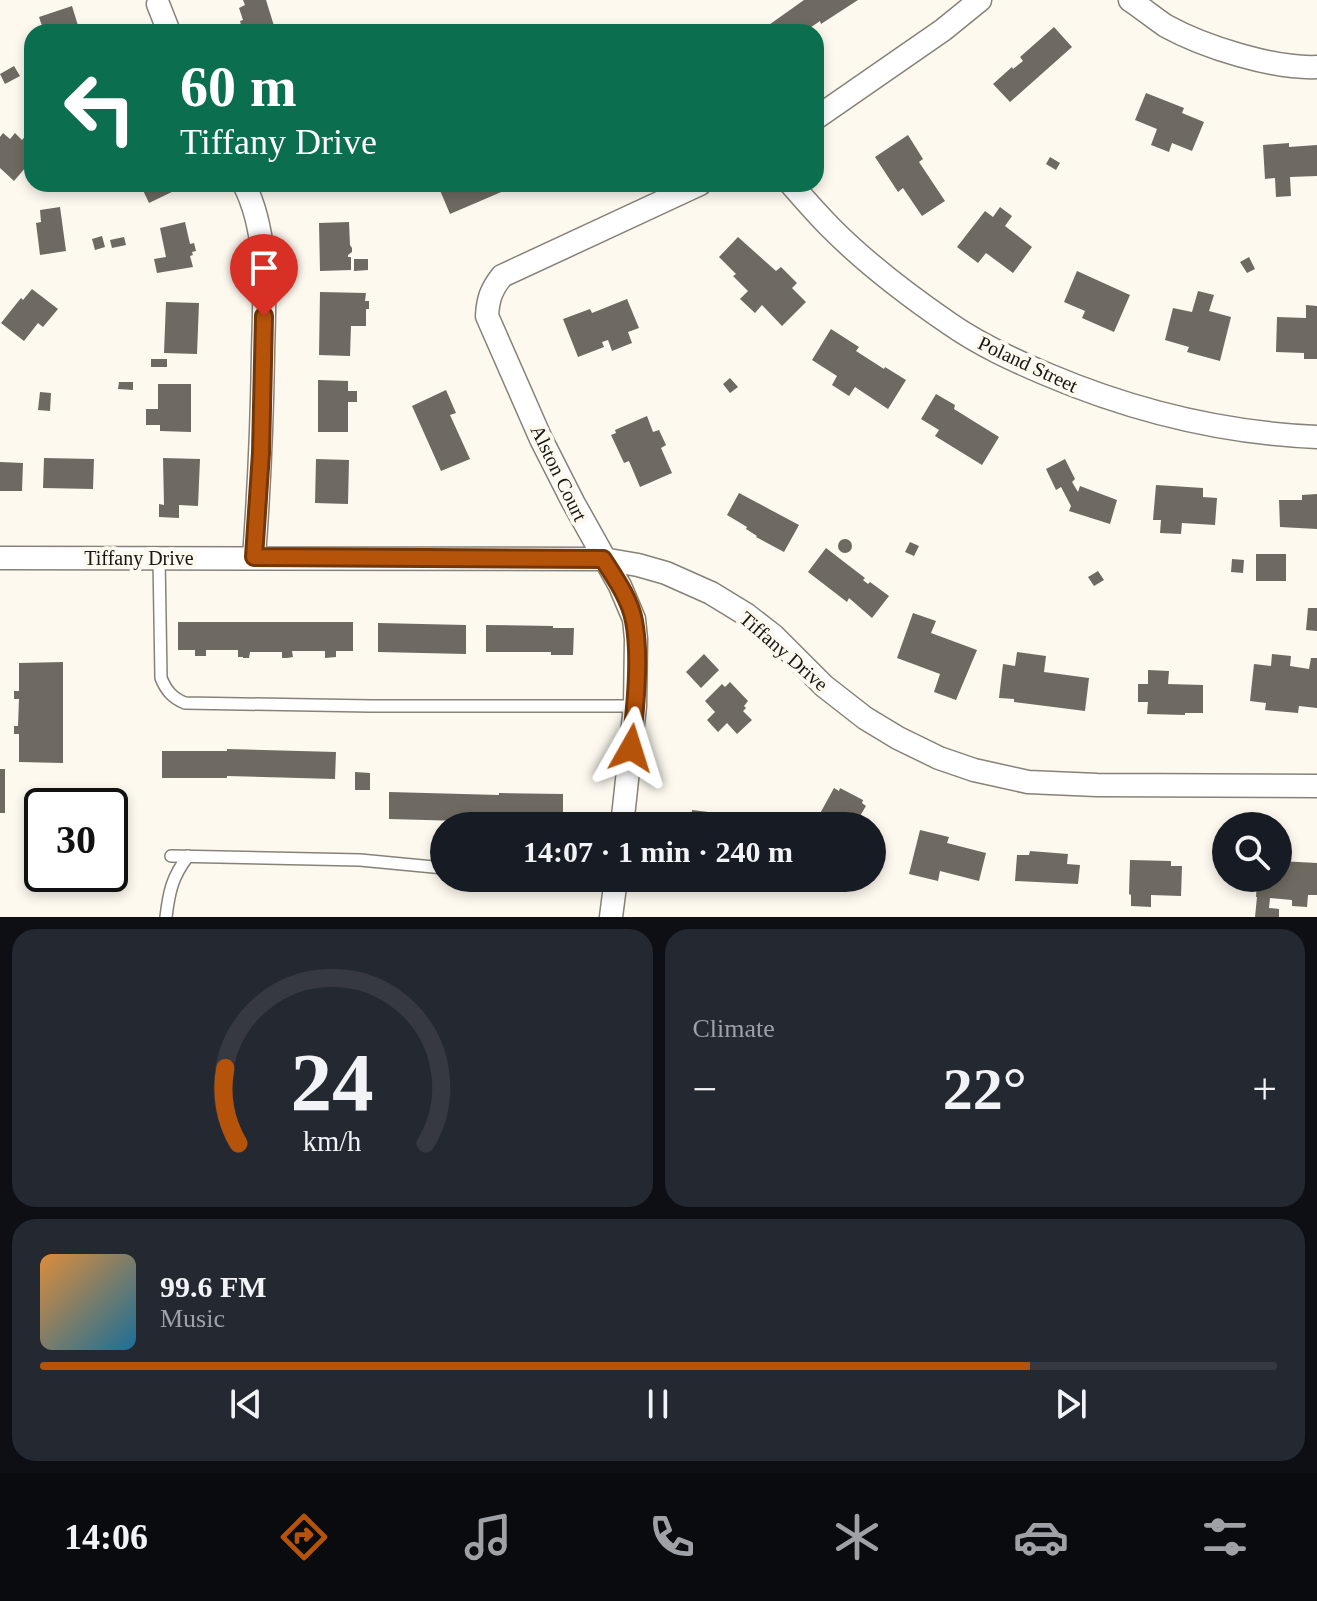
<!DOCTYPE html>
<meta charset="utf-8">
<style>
:root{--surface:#171b24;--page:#242831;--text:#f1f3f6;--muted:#9ea1a6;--line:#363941;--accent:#b45309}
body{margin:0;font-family:Georgia,serif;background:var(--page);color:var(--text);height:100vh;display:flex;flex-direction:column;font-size:30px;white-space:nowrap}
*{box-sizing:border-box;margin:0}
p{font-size:26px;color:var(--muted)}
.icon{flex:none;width:44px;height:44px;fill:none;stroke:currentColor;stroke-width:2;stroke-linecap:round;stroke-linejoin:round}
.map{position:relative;height:917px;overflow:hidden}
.drawer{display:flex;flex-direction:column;gap:12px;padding:12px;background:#0d0f14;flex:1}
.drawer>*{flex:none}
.top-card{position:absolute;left:24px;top:24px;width:800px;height:168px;border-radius:24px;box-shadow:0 4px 12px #0003;background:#0b6e4f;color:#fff;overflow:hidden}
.tools{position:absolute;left:1212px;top:812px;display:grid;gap:16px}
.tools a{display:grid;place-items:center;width:80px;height:80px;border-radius:50%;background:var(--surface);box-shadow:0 4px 12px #0003;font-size:40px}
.speed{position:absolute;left:24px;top:788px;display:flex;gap:16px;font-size:40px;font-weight:700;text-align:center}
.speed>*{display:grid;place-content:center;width:104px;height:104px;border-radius:50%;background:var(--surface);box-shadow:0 4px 12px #0003;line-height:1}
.speed .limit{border:4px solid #111;border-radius:12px;background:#fff;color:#111}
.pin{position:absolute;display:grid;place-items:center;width:68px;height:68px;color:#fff;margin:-82px -34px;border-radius:50% 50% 50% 0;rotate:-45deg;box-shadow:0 0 8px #0007}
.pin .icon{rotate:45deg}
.me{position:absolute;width:88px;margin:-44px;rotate:6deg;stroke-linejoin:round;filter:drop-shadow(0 0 6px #0008)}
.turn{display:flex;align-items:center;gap:28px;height:168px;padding:0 24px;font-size:36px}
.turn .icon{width:104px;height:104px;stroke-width:2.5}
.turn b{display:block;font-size:56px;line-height:68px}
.big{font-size:60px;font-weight:700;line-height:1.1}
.drawer .card{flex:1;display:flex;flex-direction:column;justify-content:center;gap:12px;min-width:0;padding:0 28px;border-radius:24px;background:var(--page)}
.drawer .dial{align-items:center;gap:0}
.dial svg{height:208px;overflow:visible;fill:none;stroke:var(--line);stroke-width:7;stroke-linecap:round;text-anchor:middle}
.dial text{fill:var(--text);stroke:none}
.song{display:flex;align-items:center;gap:24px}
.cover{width:96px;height:96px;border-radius:12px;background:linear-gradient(135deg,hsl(30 70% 55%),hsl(200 70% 35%))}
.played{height:8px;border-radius:4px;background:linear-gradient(90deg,var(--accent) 80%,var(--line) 80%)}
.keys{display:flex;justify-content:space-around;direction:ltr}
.heat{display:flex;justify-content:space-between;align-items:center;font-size:44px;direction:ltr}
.drawer .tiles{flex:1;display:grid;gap:12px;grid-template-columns:1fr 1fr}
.card:last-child{grid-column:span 2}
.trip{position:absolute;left:430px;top:812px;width:456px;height:80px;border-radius:40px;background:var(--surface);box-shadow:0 4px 12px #0003;font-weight:700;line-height:80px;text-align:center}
.tabs{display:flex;height:128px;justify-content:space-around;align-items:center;background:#090b0e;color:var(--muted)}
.tabs .icon{width:56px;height:56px}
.tabs .active{color:var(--accent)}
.tabs b{font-size:36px;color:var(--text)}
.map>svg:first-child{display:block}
</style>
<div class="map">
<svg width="1317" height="917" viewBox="0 0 1317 917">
<rect width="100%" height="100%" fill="#fdf9ef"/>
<path fill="#6e6a61" d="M243 0H266L275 29 266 32H247L246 27 242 28 240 21 243 20 239 8 245 5Z
M804 0H858L821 24 820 21 804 32H769L766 27Z
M72 6 80 32H44L39 17Z
M1054 27 1072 47 1010 102 993 84 1012 67 1013 69 1023 61 1020 57Z
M14 66 20 76 5 84 0 74Z
M1146 93 1184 108 1182 113 1204 122 1192 151 1172 143 1169 152 1151 145 1157 129 1135 120Z
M29 132 32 135V160L14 181 0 168V137L3 133 10 139 15 133 22 140Z
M908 135 923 159 919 162 945 201 922 216 903 188 898 192 875 157Z
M1289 143V147L1317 145V176L1290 177 1291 196 1276 197 1275 178 1265 179 1263 145Z
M1050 157 1060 163 1056 170 1046 164Z
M140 184H175L178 189 149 203Z
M357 184H378L361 192Z
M449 184H520L450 214 439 188Z
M60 207 66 251 40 255 36 223 41 222 40 210Z
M1000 207 1012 216 1005 226 1032 247 1013 273 986 253 978 263 957 247 985 211 993 217Z
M185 222 190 244 194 243 196 251 192 252 193 255 190 256 193 267 157 273 154 259 166 257 160 228Z
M349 222 350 245 352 248V252L348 255V257H351V270L320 271 319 223Z
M102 236 105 247 95 250 92 239Z
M124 237 126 245 112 248 110 240Z
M738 237 776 271 781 267 797 283 792 288 806 302 782 326 762 305 755 313 740 299 748 291 733 276 736 274 719 257Z
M1249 257 1255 269 1247 273 1240 262Z
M354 259H368V270L354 271Z
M1077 271 1130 295 1114 332 1082 318 1085 311 1064 302Z
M32 289 58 309 43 327 38 323 24 341 1 323 21 298 23 300Z
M1198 291 1214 295 1209 311 1231 317 1220 361 1187 352 1189 347 1165 340 1173 308 1192 312Z
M320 292 366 293 365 301H369V309H366V326H351L350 356 319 355Z
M627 299 639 328 628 332 632 343 612 351 608 340 602 342 604 347 578 357 563 319 590 309 592 313Z
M166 302 199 303 197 354 164 353Z
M1306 305 1317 306V359H1304V353L1276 352 1277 317 1306 318Z
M831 329 859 347 856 351 884 369 885 367 906 380 888 409 855 387 849 396 832 385 837 376 812 360Z
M151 359H167V367H151Z
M730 378 738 387 730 393 723 384Z
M318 380 348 381V391H357V402H348V432H318Z
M119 382H133V390L118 389Z
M158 384H191V432L160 431V425H146V409H158Z
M446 390 456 413 450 415 470 459 441 471 412 406Z
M40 392 51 393 50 411 38 410Z
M936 394 955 405 954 409 999 437 982 465 935 436 939 430 921 419Z
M647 416 653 432 659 430 666 445 661 448 672 473 640 487 629 461 624 463 611 435 616 433 615 430Z
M44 458 94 459 93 489 43 488Z
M163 458 200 459 198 506 179 505V518L159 517V504L164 505Z
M316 459 349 460 348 504 315 503Z
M1065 459 1075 479 1072 482 1078 492 1080 486 1117 500 1110 524 1069 511 1071 506 1061 487 1056 490 1046 469Z
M0 462 23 463 22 491H0Z
M1156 485 1203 488V497L1217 498 1215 525 1182 523 1181 534 1160 533 1161 520H1153Z
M739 493 799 525 784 552 756 537 757 536 746 529 747 527 727 515Z
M1317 494V529L1280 527 1279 500H1302V495Z
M838 546a7 7 0 1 1 14 0a7 7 0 1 1-14 0Z
M910 542 919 546 914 556 905 552Z
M826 548 865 578 863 580 868 584 870 582 889 596 872 618 849 598 847 602 808 572Z
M1256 554H1286V581H1256Z
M1232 559 1244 560 1243 573 1231 572Z
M1098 571 1104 580 1094 586 1088 577Z
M1308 608H1317V631L1306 630Z
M913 613 936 621 931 633 977 650 956 700 934 692 940 674 897 658Z
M178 622H353V651H336V657L325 658V651H292L293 657 287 658H282V652H250L249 658H243V657H238V650H206V656H195V650H178Z
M378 623 466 625V654L378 652Z
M486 625 553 626V628H574L573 655H551V652H486Z
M1017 652 1046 656 1044 672 1089 678 1085 711 1014 702V699L999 698 1003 664 1015 666Z
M704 654 719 670 701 688 686 672Z
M1272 654 1291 656 1290 666 1309 669 1311 658H1317V708L1299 706 1298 713 1265 710 1266 703 1250 701 1254 664 1271 666Z
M63 662V763L19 762V734H14V726H18L19 699H14V691H19V663Z
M1148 670 1169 671 1168 684 1203 685V713H1185V715L1147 714 1148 702H1138V684H1148Z
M730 682 748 701 744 706 746 708 743 711 752 720 737 734 727 723 718 732 707 720 715 712 705 701 722 684 725 687Z
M227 749 336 752 335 779 227 776V778H162V751H227Z
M0 769H5V813H0Z
M355 772 370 773V790H355Z
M834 788 839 791 840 788 863 800 862 803 866 806 860 816 868 821 866 826H829L817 819Z
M389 792 499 795V793L563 794V821L498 820V822L389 819Z
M692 810 733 815 731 826H690Z
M920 830 949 837 947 843 986 853 979 881 940 871 938 881 909 874Z
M1030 851 1068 854 1067 864 1080 865 1078 884 1015 881 1017 855H1029Z
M1130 860 1171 861V866H1182L1181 896 1151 895V907L1131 906V895L1129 894Z
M1280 861 1317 863V895H1308L1307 907 1292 906V900L1270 898 1269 908 1279 909V917H1255L1257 897H1256L1257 878H1278Z
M690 878H707L706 883 690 881Z"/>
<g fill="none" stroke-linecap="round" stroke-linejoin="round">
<defs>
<path id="service" d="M159 558 161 678C166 690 172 698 185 703L371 706H635
M171 856 360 860 444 868
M166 917C169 892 172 877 188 856"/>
<path id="minor" d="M1130 0C1142 8 1154 18 1166 26 1204 47 1274 69 1317 67
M158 4 169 32
M816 118 943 30 980 0
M244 184C270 236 264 298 263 354 262 422 259 490 254 557
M791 184C804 199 817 214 832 229 867 264 909 296 950 324 980 345 1013 360 1046 374 1133 411 1223 433 1317 437
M0 558 603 559 638 565 666 573 711 593 747 615 774 636 824 686 865 718 898 738 939 758 974 770 1028 782 1097 785 1317 786
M622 826 635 706 636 639 634 619 620 586 573 502 541 439 487 316C488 299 491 290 502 276L700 184
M611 917 616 878"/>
</defs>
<use href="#service" stroke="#868279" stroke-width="14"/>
<use href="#minor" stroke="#868279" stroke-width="25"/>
<use href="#service" stroke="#fff" stroke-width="11"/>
<use href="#minor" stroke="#fff" stroke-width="22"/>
</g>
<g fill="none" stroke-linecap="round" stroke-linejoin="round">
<defs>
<path id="route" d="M264 316 261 453 254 557 603 559C615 578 630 599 634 621 641 657 635 711 631 748"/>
</defs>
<use href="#route" stroke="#753606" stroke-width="20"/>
<use href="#route" stroke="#b45309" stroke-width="14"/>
</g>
<g text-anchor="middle" stroke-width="8" stroke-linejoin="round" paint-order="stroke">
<g font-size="20" fill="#171612" stroke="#fdf9ef">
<text transform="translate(1028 364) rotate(25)" y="7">Poland Street</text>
<text transform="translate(559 473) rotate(64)" y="7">Alston Court</text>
<text x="139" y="565">Tiffany Drive</text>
<text transform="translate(784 651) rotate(41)" y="7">Tiffany Drive</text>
</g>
</g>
</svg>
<div class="tools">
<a><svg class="icon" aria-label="search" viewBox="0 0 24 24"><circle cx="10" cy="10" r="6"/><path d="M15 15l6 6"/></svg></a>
</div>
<div class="speed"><div class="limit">30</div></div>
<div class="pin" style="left:264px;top:316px;background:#d93025"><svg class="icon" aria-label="arrive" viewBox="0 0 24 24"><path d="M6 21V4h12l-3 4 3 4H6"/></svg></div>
<svg class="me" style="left:631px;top:748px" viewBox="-20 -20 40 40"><path d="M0-17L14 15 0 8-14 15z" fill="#b45309" stroke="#fff" stroke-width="4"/></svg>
<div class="trip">14:07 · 1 min · 240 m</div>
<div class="top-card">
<div class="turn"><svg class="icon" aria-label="left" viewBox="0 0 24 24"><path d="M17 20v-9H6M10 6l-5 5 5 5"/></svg><div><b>60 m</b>Tiffany Drive</div></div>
</div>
</div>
<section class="drawer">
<div class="tiles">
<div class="card dial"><svg viewBox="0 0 100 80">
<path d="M14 69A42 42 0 1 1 86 69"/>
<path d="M14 69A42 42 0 0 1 9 40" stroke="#b45309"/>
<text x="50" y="56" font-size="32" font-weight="700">24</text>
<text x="50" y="72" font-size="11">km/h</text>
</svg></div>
<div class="card"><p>Climate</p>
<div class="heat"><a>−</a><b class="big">22°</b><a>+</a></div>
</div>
<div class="card">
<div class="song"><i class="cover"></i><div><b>99.6 FM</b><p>Music</p></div></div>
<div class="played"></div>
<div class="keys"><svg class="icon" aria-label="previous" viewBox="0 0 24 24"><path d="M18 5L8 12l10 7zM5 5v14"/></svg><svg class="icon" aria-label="pause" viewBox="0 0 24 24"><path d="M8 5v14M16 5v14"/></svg><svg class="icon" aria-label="next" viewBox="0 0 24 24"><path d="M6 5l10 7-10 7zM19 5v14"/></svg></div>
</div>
</div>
</section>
<nav class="tabs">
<b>14:06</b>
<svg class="icon active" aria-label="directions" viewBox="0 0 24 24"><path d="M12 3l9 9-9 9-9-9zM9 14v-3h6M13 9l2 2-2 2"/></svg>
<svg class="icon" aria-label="music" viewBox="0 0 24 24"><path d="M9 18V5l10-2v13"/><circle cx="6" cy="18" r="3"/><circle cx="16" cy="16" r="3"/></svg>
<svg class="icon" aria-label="phone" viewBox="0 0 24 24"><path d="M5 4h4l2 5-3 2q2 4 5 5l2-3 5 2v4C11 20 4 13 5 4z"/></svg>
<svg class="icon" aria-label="climate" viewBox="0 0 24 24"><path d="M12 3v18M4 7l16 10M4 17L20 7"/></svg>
<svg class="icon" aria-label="car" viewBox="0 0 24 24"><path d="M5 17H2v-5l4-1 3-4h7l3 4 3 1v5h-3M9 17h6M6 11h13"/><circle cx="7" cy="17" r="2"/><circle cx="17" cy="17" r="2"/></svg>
<svg class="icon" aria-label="filters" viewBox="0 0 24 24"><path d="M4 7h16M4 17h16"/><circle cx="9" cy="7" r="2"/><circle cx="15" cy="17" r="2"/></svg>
</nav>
